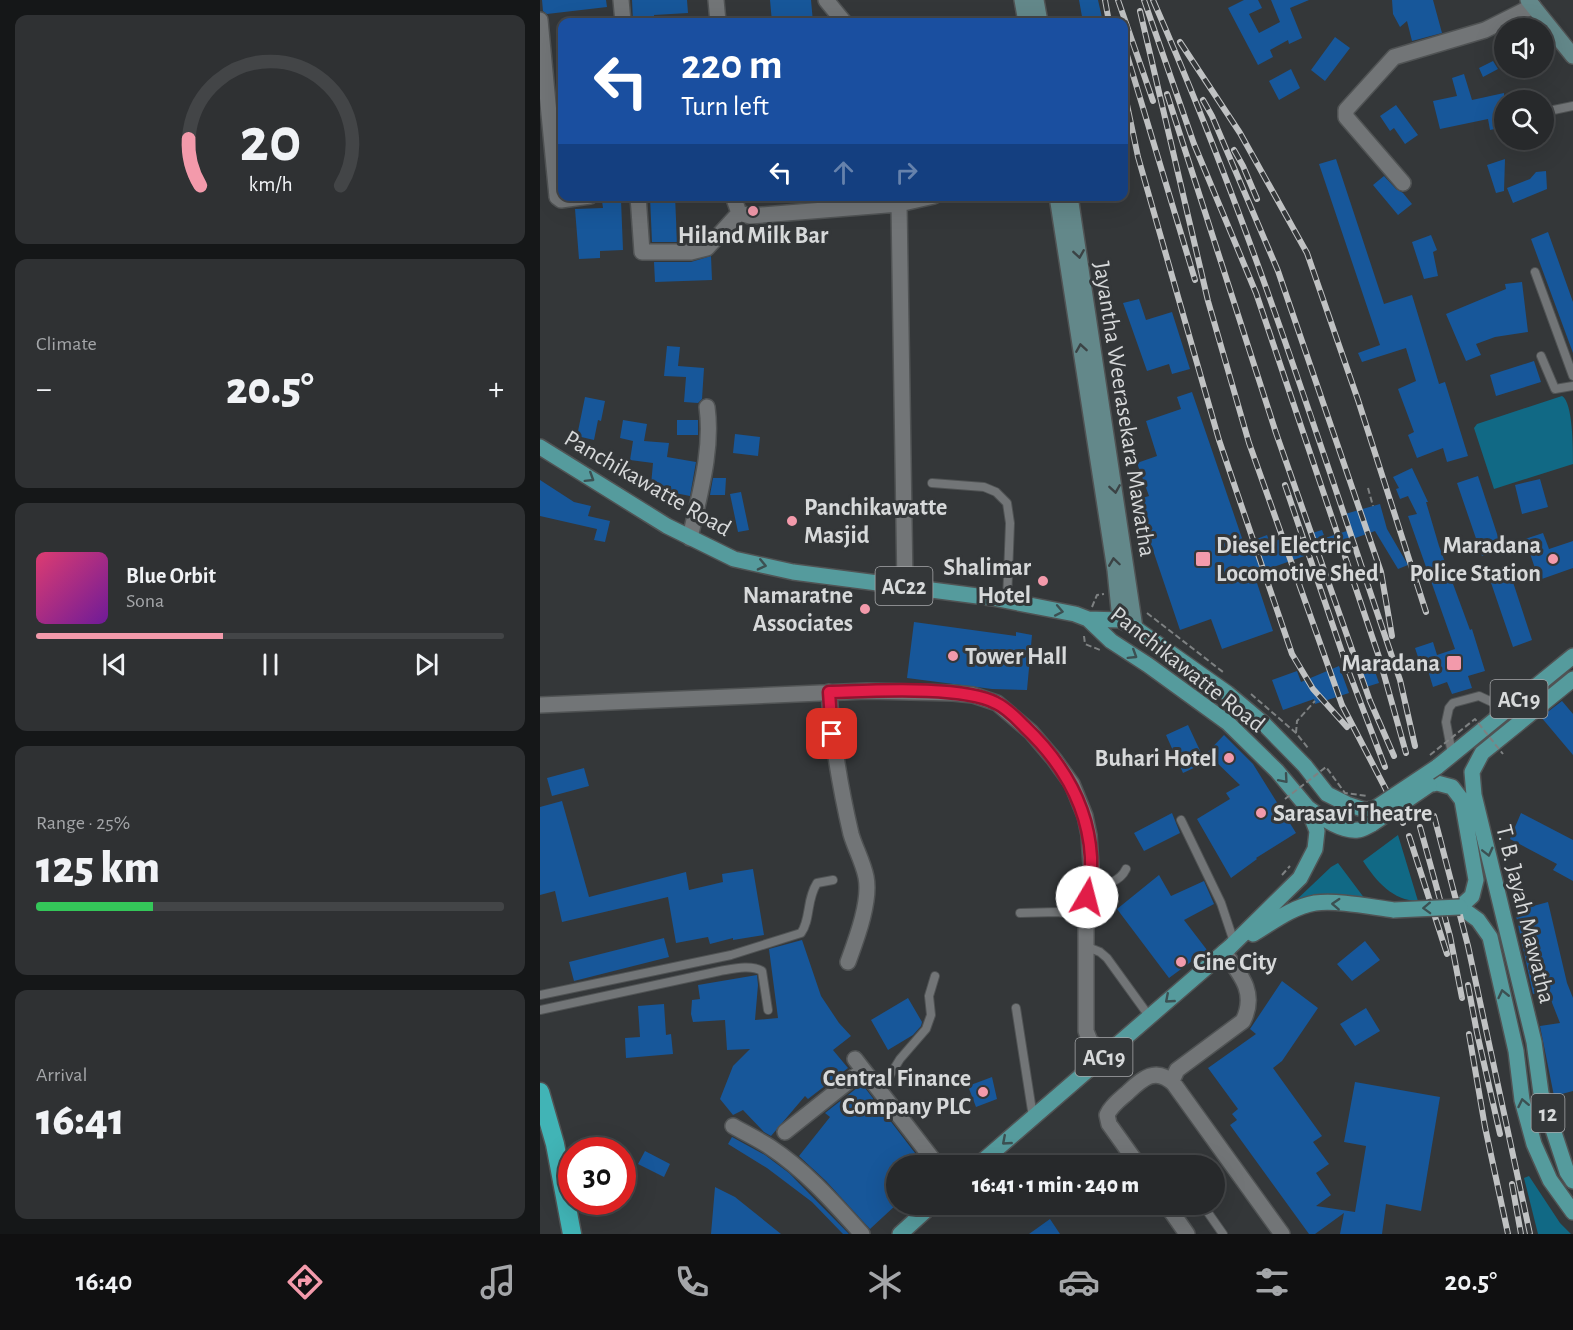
<!DOCTYPE html>
<meta charset="utf-8">
<style>
:root{--surface:#27292b;--page:#2f3133;--text:#f1f3f6;--muted:#a4a6a9;--line:#434547;--accent:#f39aab}
body{margin:0;font-family:"Alegreya Sans",sans-serif;background:var(--page);color:var(--text);height:100vh;display:flex;flex-direction:column;font-size:22px;white-space:nowrap}
*{box-sizing:border-box;margin:0}
p{font-size:20px;color:var(--muted)}
.icon{flex:none;width:33px;height:33px;fill:none;stroke:currentColor;stroke-width:2;stroke-linecap:round;stroke-linejoin:round}
.map{position:relative;flex:1;overflow:hidden}
.drawer{display:flex;flex-direction:column;gap:15px;padding:15px;background:#151718;width:540px}
.drawer>*{flex:none}
.banner{position:absolute;left:18px;top:18px;width:570px;height:183px;border-radius:12px;box-shadow:0 6px 24px #0002,0 0 0 2px var(--line);background:#1a4fa0;color:#fff;overflow:hidden}
.buttons{position:absolute;left:954px;top:18px;display:grid;gap:12px}
.buttons a{display:grid;place-items:center;width:60px;height:60px;border-radius:50%;background:var(--surface);box-shadow:0 6px 24px #0002,0 0 0 2px var(--line);font-size:30px}
.speed{position:absolute;left:18px;top:1137px;display:flex;gap:12px;font-size:30px;font-weight:700;text-align:center}
.speed>*{display:grid;place-content:center;width:78px;height:78px;border-radius:50%;background:var(--surface);box-shadow:0 6px 24px #0002,0 0 0 2px var(--line);line-height:1}
.speed .limit{border:9px solid #d22;background:#fff;color:#111}
.pin{position:absolute;display:grid;place-items:center;width:51px;height:51px;color:#fff;margin:-26px;border-radius:12px;box-shadow:0 3px 9px #0006}
.me{position:absolute;width:66px;margin:-33px;rotate:8deg;stroke-linejoin:round;filter:drop-shadow(0 0 4px #0008)}
.turn{display:flex;align-items:center;gap:21px;height:126px;padding:0 24px;font-size:27px}
.turn .icon{width:78px;height:78px;stroke-width:2.5}
.turn b{display:block;font-size:42px;line-height:51px}
.lanes{display:flex;align-items:center;height:57px;padding:0 24px;background:#0003;justify-content:center;gap:30px;direction:ltr}
.lanes .off{opacity:.35}
.big{font-size:45px;font-weight:800;line-height:1.1}
.drawer .card{flex:1;display:flex;flex-direction:column;justify-content:center;gap:9px;min-width:0;padding:0 21px;border-radius:12px;background:var(--page)}
.drawer .dial{align-items:center;gap:0}
.dial svg{height:156px;overflow:visible;fill:none;stroke:var(--line);stroke-width:7;stroke-linecap:round;text-anchor:middle}
.dial text{fill:var(--text);stroke:none}
.song{display:flex;align-items:center;gap:18px}
.cover{width:72px;height:72px;border-radius:9px;background:linear-gradient(135deg,hsl(340 70% 55%),hsl(280 70% 35%))}
.played{height:6px;border-radius:3px;background:linear-gradient(90deg,var(--accent) 40%,var(--line) 40%)}
.keys{display:flex;justify-content:space-around;direction:ltr}
.heat{display:flex;justify-content:space-between;align-items:center;font-size:33px;direction:ltr}
.charge{height:9px;border-radius:4px;background:linear-gradient(90deg,#34c759 25%,var(--line) 0)}
.trip{position:absolute;left:346px;top:1155px;width:339px;height:60px;border-radius:30px;background:var(--surface);box-shadow:0 6px 24px #0002,0 0 0 2px var(--line);font-weight:800;line-height:60px;text-align:center}
.dock{display:flex;height:96px;justify-content:space-around;align-items:center;background:#101011;color:var(--muted)}
.dock .icon{width:42px;height:42px}
.dock .selected{color:var(--accent)}
.dock b{font-size:27px;color:var(--text)}
main{display:flex;flex:1;min-height:0}
.map>svg:first-child{display:block}
</style>
<main>
<section class="drawer">
<div class="card dial"><svg viewBox="0 0 100 80">
<path d="M14 69A42 42 0 1 1 86 69"/>
<path d="M14 69A42 42 0 0 1 8 45" stroke="#f39aab"/>
<text x="50" y="56" font-size="32" font-weight="700">20</text>
<text x="50" y="72" font-size="11">km/h</text>
</svg></div>
<div class="card"><p>Climate</p>
<div class="heat"><a>−</a><b class="big">20.5°</b><a>+</a></div>
</div>
<div class="card">
<div class="song"><i class="cover"></i><div><b>Blue Orbit</b><p>Sona</p></div></div>
<div class="played"></div>
<div class="keys"><svg class="icon" aria-label="previous" viewBox="0 0 24 24"><path d="M18 5L8 12l10 7zM5 5v14"/></svg><svg class="icon" aria-label="pause" viewBox="0 0 24 24"><path d="M8 5v14M16 5v14"/></svg><svg class="icon" aria-label="next" viewBox="0 0 24 24"><path d="M6 5l10 7-10 7zM19 5v14"/></svg></div>
</div>
<div class="card"><p>Range · 25%</p><b class="big">125 km</b><div class="charge"></div></div>
<div class="card"><p>Arrival</p><b class="big">16:41</b></div>
</section>
<div class="map">
<svg width="1033" height="1234" viewBox="0 0 1033 1234">
<rect width="100%" height="100%" fill="#343739"/>
<path fill="#116985" d="M1022 396C1033 402 1033 448 1033 464L954 489 934 428 937 424Z
M858 835 878 901C853 901 836 881 823 861Z
M798 863 825 899 751 905 791 867Z
M989 1176 1020 1223 1031 1234H998L984 1178Z"/>
<path fill="#17579a" d="M2 0H66L67 7 7 14 3 11Z
M92 0H147L148 13 114 15V20L93 21Z
M230 0H271L273 22H232Z
M539 0H558L563 22H543Z
M704 0H718L722 8 709 14 719 33 740 22 731 0H769L750 8 762 38 749 44 748 40 730 50 733 57 718 65 688 8Z
M852 0H893L902 33 872 41 867 21 860 27 853 14Z
M795 37 810 48 785 81 771 70Z
M953 61 958 69 943 77 939 68Z
M751 69 760 88 739 100 729 81Z
M924 74 932 100 964 93V127L950 130 948 119 900 129 893 101 917 96 912 78Z
M856 105 878 135 865 144 854 128 850 131 840 116Z
M18 109H22V152Z
M796 159 844 304 872 295 899 384 905 382 928 456 907 462 903 448 877 458 868 435 874 432 858 389 876 381 866 348 822 362 818 353 840 345 779 164Z
M965 159 964 191 956 193 947 165Z
M1006 171 1007 189 973 203 967 188 990 179 996 172Z
M844 176 856 189 863 193 872 204 858 215 833 185Z
M128 196H135L137 242H112L110 197Z
M81 200 83 250 60 251V258L39 259 35 209 63 208 62 201Z
M1008 232 1033 302V353L991 239Z
M891 235 897 250 893 252 898 276 884 279 872 242Z
M171 256 172 280 115 282 114 262H151Z
M982 282 988 332 955 337 936 344 941 355 926 361 906 314 966 289 965 284Z
M599 299 606 320 632 312 650 369 632 374 629 364 607 371 583 303Z
M127 346 140 347 138 366 164 368 162 399 158 403 144 402 146 377 124 376Z
M994 361 1001 382 956 396 950 375Z
M652 392 704 544 727 535 730 543 753 534 758 548 775 542 772 533 782 530 785 538 810 530 805 514 840 504 847 529 868 565 858 569 835 531 714 574 733 631 682 649 671 619 640 630 596 500 609 496 597 463 617 456 606 421 641 409 637 397Z
M45 397 65 401 61 421 58 420 54 440 37 436Z
M83 420 107 424 104 441 129 443 127 457 156 462 150 496 130 492 131 486 111 485 113 463 90 460 93 441 80 438Z
M137 420H158V435H137Z
M195 434 220 437 218 456 193 453Z
M872 468 888 502H886L899 546 930 630 932 629 945 671 928 676 932 688 912 694 907 682 893 687 887 667 882 669 875 648 893 642 897 655 915 649 868 516 877 514 868 496 860 499 856 489 859 488 853 477Z
M938 476 962 549 942 556 917 483Z
M173 478H186L185 495H170Z
M1000 479 1008 507 982 514 975 485Z
M0 480 34 502 51 506 48 516 70 521 65 542 54 540 57 529 0 516Z
M201 492 209 530 198 532 190 494Z
M1003 533 1009 549 1033 541V568L999 580 985 539Z
M968 567 992 640 973 647 948 574Z
M374 622 476 636V632L492 635 487 690 452 689 367 678Z
M830 657 839 683 826 687 817 662Z
M799 666 809 693 775 704 774 699 743 710 732 680 757 671 761 682Z
M1022 701 1033 714V755L1001 717Z
M648 725 663 757 684 735 713 764 756 833 716 858 717 859 691 878 657 819 690 799 686 793 700 785 673 759 643 773 626 735Z
M44 768 49 786 12 796 7 778Z
M22 801 49 897 146 872 149 890 183 882 182 874 213 869 224 935 193 940V938L170 944 168 937 136 943 128 897 22 922 15 891 0 895V807Z
M632 813 640 833 604 851 594 833Z
M981 813 1033 840V881L1013 870 1017 864 970 839Z
M619 875 631 896 664 881 674 904 644 920 667 950 629 978 577 909Z
M1008 902 1027 983 1033 998V1091L1014 1096 1000 1026 1020 1023 1007 990 993 994 975 911Z
M124 938 129 957 34 981 29 962Z
M262 940 281 996 299 1023 311 1036 293 1050 308 1068 268 1099 265 1096 231 1136 224 1132 203 1110 193 1115 180 1099 193 1066 210 1049 187 1050 185 1020 153 1022 151 1014 152 1000 160 999 158 985 217 975 218 985 215 1020 238 1018 229 949Z
M825 941 840 960 812 981 797 964Z
M742 981 778 1008 742 1061 733 1068 782 1136 773 1142 789 1164 776 1173 791 1195 776 1206 815 1212 826 1146 804 1142 815 1082 900 1097 881 1211 846 1204 842 1234H800L804 1213 775 1234H769L690 1125 697 1120 692 1114 698 1109 668 1068 716 1034 710 1029Z
M368 998 382 1022 381 1026 373 1035 348 1050 331 1020Z
M124 1004 126 1035 131 1034 133 1054 86 1058 85 1038 100 1037 98 1006Z
M826 1008 840 1031 815 1046 800 1024Z
M452 1077 457 1099 436 1107 428 1086Z
M322 1084 385 1166H357V1204L330 1229 286 1181 259 1156 290 1117 285 1113Z
M192 1137 225 1155 249 1173 309 1234H303L272 1202 227 1168 188 1144Z
M105 1151 130 1164 124 1177 98 1164Z
M175 1187 195 1197 241 1234H171Z
M510 1219 520 1234H489Z"/>
<g fill="none" stroke-linecap="round" stroke-linejoin="round">
<defs>
<path id="lane" d="M1004 112 1033 106
M995 272 1033 376
M1001 356 1015 389 1033 386
M392 483 444 487 456 492 467 503 470 523 467 601
M912 754 906 722 909 708 913 703 939 696 967 709
M641 820 681 903 694 942
M551 886C564 886 580 882 586 869
M480 913 518 912 546 917
M545 946 560 952 567 958 609 1016
M0 995 191 955 261 933C271 919 266 900 277 883L293 880
M476 1008 493 1117
M0 1010 180 971C192 969 211 964 222 971L228 1010
M341 1090 360 1059 386 1029 391 1015 389 996 395 976
M662 1204 683 1234"/>
<path id="street" d="M81 0 83 22
M176 0 178 22
M286 0 304 22
M0 20 17 197 21 200 50 196
M863 183 806 117V110L854 57 945 30 993 6
M98 196 102 252H151L167 248 199 213
M193 196 199 213
M359 204 365 586
M199 213 210 216 359 204 394 196
M150 538C159 496 173 450 167 407
M289 692C292 740 300 787 311 834 315 848 323 862 326 877 331 901 316 940 308 962
M0 705 327 691 413 693 433 695 457 703 491 732 514 759 532 784 545 816 549 835 551 866V886L547 897 546 917V1031L550 1041 566 1055
M315 1059 398 1166
M632 1081 637 1070 703 1021C717 993 701 975 684 952
M193 1126C205 1133 218 1139 230 1147 265 1170 294 1203 322 1234
M245 1132 323 1070
M599 1166 569 1124 567 1115C571 1106 579 1100 586 1094 601 1080 615 1065 634 1084L742 1234
M626 1204 647 1234"/>
<path id="secondary" d="M482 0 486 22
M496 0 500 22
M988 0 1033 56
M517 196 575 570 580 620
M530 196 595 628"/>
<path id="primary" d="M0 447 127 526 194 559 253 572 453 598 535 614 548 619 580 620 595 628 687 693 724 724 765 766 787 794 807 804 825 810 834 809
M1033 679 942 753 932 772 934 795 994 1042 1001 1093 1027 1172 1033 1181
M897 767 1033 656
M889 785 897 783 912 787 922 800 936 880 932 896 920 907 938 920 950 937 976 1051 982 1100 994 1144 1010 1180 1033 1212
M768 808C781 817 801 832 818 830 822 830 828 826 832 824
M713 934C733 922 752 907 775 903 798 900 831 907 854 910
M437 1166 690 947 760 878 775 849 777 831 768 808 737 771 688 723 608 665 571 641 548 619
M360 1234 393 1204"/>
<path id="highway" d="M0 1092 15 1144 32 1234"/>
</defs>
<use href="#lane" stroke="#505354" stroke-width="10"/>
<use href="#street" stroke="#505354" stroke-width="18"/>
<use href="#secondary" stroke="#505354" stroke-width="18"/>
<use href="#primary" stroke="#505354" stroke-width="18"/>
<use href="#highway" stroke="#505354" stroke-width="21"/>
<path stroke="#7e8182" stroke-width="2" stroke-dasharray="6 3" stroke-linecap="butt" d="M828 488 833 506
M552 607 557 595 564 594
M607 613 683 672
M544 636 545 644 560 650
M711 694 756 733 768 748
M756 733 757 721 775 701
M742 875 750 866"/>
<use href="#lane" stroke="#727577" stroke-width="8"/>
<use href="#street" stroke="#727577" stroke-width="15"/>
<use href="#secondary" stroke="#63888a" stroke-width="15"/>
<use href="#primary" stroke="#559b9d" stroke-width="15"/>
<use href="#highway" stroke="#41b4b6" stroke-width="18"/>
<defs>
<path id="rail" d="M565 0 569 22
M578 0 613 101
M604 0 654 144 716 293 839 657 866 753
M613 0C710 221 782 452 860 680L875 746
M600 11 668 301 709 443 802 705 856 809
M640 42 700 133 767 253 818 400 886 612
M584 45 655 280
M584 90 598 157 679 440 752 654 773 689 807 727
M627 94 736 433 830 701 854 756
M663 100 672 116 738 271 841 572 852 636
M694 150 703 166 717 199
M745 485 807 667 845 767
M894 816 928 946 990 1234
M862 820 863 823
M880 827 910 936 922 998
M869 836 907 954
M928 985 937 1033 960 1134
M929 1034 945 1127 968 1234
M972 1184 981 1234"/>
</defs>
<use href="#rail" stroke="#c0c2c3" stroke-width="6"/>
<use href="#rail" stroke="#343739" stroke-width="4" stroke-dasharray="11" stroke-linecap="butt"/>
<defs>
<path id="primary-bridge" d="M834 809 897 767
M832 824 889 785
M854 910 920 907"/>
</defs>
<use href="#primary-bridge" stroke="#505354" stroke-width="18" stroke-linecap="butt"/>
<path stroke="#7e8182" stroke-width="2" stroke-dasharray="6 3" stroke-linecap="butt" d="M890 755 935 719 963 754
M745 799 786 767 805 793 828 796"/>
<use href="#primary-bridge" stroke="#559b9d" stroke-width="15"/>
</g>
<defs><path id="oneway-chevron" d="M-2-3.5L2.5 0L-2 3.5" fill="none" stroke-width="1.6" stroke-linecap="round" stroke-linejoin="round" transform="scale(1.5)"/></defs>
<g stroke="#3b4345">
<use href="#oneway-chevron" transform="translate(539 254) rotate(81)"/>
<use href="#oneway-chevron" transform="translate(541 348) rotate(-99)"/>
<use href="#oneway-chevron" transform="translate(575 489) rotate(81)"/>
<use href="#oneway-chevron" transform="translate(574 562) rotate(-98)"/>
</g>
<g stroke="#3c5052">
<use href="#oneway-chevron" transform="translate(50 478) rotate(32)"/>
<use href="#oneway-chevron" transform="translate(222 565) rotate(13)"/>
<use href="#oneway-chevron" transform="translate(519 611) rotate(11)"/>
<use href="#oneway-chevron" transform="translate(593 655) rotate(32)"/>
<use href="#oneway-chevron" transform="translate(744 779) rotate(49)"/>
<use href="#oneway-chevron" transform="translate(948 852) rotate(76)"/>
<use href="#oneway-chevron" transform="translate(796 904) rotate(-177)"/>
<use href="#oneway-chevron" transform="translate(887 908) rotate(178)"/>
<use href="#oneway-chevron" transform="translate(963 994) rotate(-103)"/>
<use href="#oneway-chevron" transform="translate(629 999) rotate(139)"/>
<use href="#oneway-chevron" transform="translate(983 1103) rotate(-102)"/>
<use href="#oneway-chevron" transform="translate(466 1141) rotate(139)"/>
</g>
<g fill="none" stroke-linecap="round" stroke-linejoin="round">
<defs>
<path id="route" d="M292 734 289 692C329 691 422 685 456 703 467 708 476 718 484 726 522 762 548 805 551 857 551 871 552 884 547 897"/>
</defs>
<use href="#route" stroke="#92132f" stroke-width="15"/>
<use href="#route" stroke="#e11d48" stroke-width="10"/>
</g>
<g fill="#f39aab" stroke="#343739" stroke-width="2">
<circle cx="213" cy="211" r="6"/>
<circle cx="252" cy="521" r="6"/>
<rect x="655" y="551" width="16" height="16" rx="3"/>
<circle cx="1013" cy="559" r="6"/>
<circle cx="503" cy="581" r="6"/>
<circle cx="325" cy="609" r="6"/>
<circle cx="413" cy="656" r="6"/>
<rect x="906" y="655" width="16" height="16" rx="3"/>
<circle cx="689" cy="758" r="6"/>
<circle cx="721" cy="813" r="6"/>
<circle cx="641" cy="962" r="6"/>
<circle cx="443" cy="1092" r="6"/>
</g>
<g text-anchor="middle" stroke-width="6" stroke-linejoin="round" paint-order="stroke">
<g fill="#343739" stroke="#a6a8aa" stroke-width="1.5">
<rect x="335.5" y="567" width="57" height="38" rx="4.5"/>
<rect x="950.5" y="680" width="57" height="38" rx="4.5"/>
<rect x="535.5" y="1038" width="57" height="38" rx="4.5"/>
<rect x="991.5" y="1094" width="33" height="38" rx="4.5"/>
</g>
<g font-size="22" font-weight="bold" fill="#d7d9da">
<text x="364" y="594">AC22</text>
<text x="979" y="707">AC19</text>
<text x="564" y="1065">AC19</text>
<text x="1008" y="1121">12</text>
</g>
<g font-size="24" font-weight="bold" fill="#d7d9da" stroke="#343739" text-anchor="end">
<text x="213" y="243" text-anchor="middle">Hiland Milk Bar</text>
<text x="264" y="515" text-anchor="start">Panchikawatte<tspan x="264" dy="28">Masjid</tspan></text>
<text x="676" y="553" text-anchor="start">Diesel Electric<tspan x="676" dy="28">Locomotive Shed</tspan></text>
<text x="1001" y="553">Maradana<tspan x="1001" dy="28">Police Station</tspan></text>
<text x="491" y="575">Shalimar<tspan x="491" dy="28">Hotel</tspan></text>
<text x="313" y="603">Namaratne<tspan x="313" dy="28">Associates</tspan></text>
<text x="425" y="664" text-anchor="start">Tower Hall</text>
<text x="900" y="671">Maradana</text>
<text x="677" y="766">Buhari Hotel</text>
<text x="733" y="821" text-anchor="start">Sarasavi Theatre</text>
<text x="653" y="970" text-anchor="start">Cine City</text>
<text x="431" y="1086">Central Finance<tspan x="431" dy="28">Company PLC</tspan></text>
</g>
<g font-size="24" fill="#d7d9da" stroke="#343739">
<text transform="translate(585 409) rotate(81)" y="8">Jayantha Weerasekara Mawatha</text>
<text transform="translate(108 483) rotate(30)" y="8">Panchikawatte Road</text>
<text transform="translate(648 669) rotate(38)" y="8">Panchikawatte Road</text>
<text transform="translate(986 914) rotate(76)" y="8">T. B. Jayah Mawatha</text>
</g>
</g>
</svg>
<div class="buttons">
<a><svg class="icon" aria-label="sound" viewBox="0 0 24 24"><path d="M4 9h4l5-4v14l-5-4H4zM17 9q2 3 0 6"/></svg></a>
<a><svg class="icon" aria-label="search" viewBox="0 0 24 24"><circle cx="10" cy="10" r="6"/><path d="M15 15l6 6"/></svg></a>
</div>
<div class="speed"><div class="limit">30</div></div>
<div class="pin" style="left:292px;top:734px;background:#d93025"><svg class="icon" aria-label="arrive" viewBox="0 0 24 24"><path d="M6 21V4h12l-3 4 3 4H6"/></svg></div>
<svg class="me" style="left:547px;top:897px" viewBox="-20 -20 40 40"><circle r="19" fill="#fff"/><path d="M0-13L10 11 0 6-10 11z" fill="#e11d48"/></svg>
<div class="trip">16:41 · 1 min · 240 m</div>
<div class="banner">
<div class="turn"><svg class="icon" aria-label="left" viewBox="0 0 24 24"><path d="M17 20v-9H6M10 6l-5 5 5 5"/></svg><div><b>220 m</b>Turn left</div></div>
<div class="lanes"><svg class="icon" aria-label="left" viewBox="0 0 24 24"><path d="M17 20v-9H6M10 6l-5 5 5 5"/></svg><svg class="icon off" aria-label="ahead" viewBox="0 0 24 24"><path d="M12 20V5M6 11l6-6 6 6"/></svg><svg class="icon off" aria-label="right" viewBox="0 0 24 24"><path d="M7 20v-9h11M14 6l5 5-5 5"/></svg></div>
</div>
</div>
</main>
<nav class="dock">
<b>16:40</b>
<svg class="icon selected" aria-label="directions" viewBox="0 0 24 24"><path d="M12 3l9 9-9 9-9-9zM9 14v-3h6M13 9l2 2-2 2"/></svg>
<svg class="icon" aria-label="music" viewBox="0 0 24 24"><path d="M9 18V5l10-2v13"/><circle cx="6" cy="18" r="3"/><circle cx="16" cy="16" r="3"/></svg>
<svg class="icon" aria-label="phone" viewBox="0 0 24 24"><path d="M5 4h4l2 5-3 2q2 4 5 5l2-3 5 2v4C11 20 4 13 5 4z"/></svg>
<svg class="icon" aria-label="climate" viewBox="0 0 24 24"><path d="M12 3v18M4 7l16 10M4 17L20 7"/></svg>
<svg class="icon" aria-label="car" viewBox="0 0 24 24"><path d="M5 17H2v-5l4-1 3-4h7l3 4 3 1v5h-3M9 17h6M6 11h13"/><circle cx="7" cy="17" r="2"/><circle cx="17" cy="17" r="2"/></svg>
<svg class="icon" aria-label="filters" viewBox="0 0 24 24"><path d="M4 7h16M4 17h16"/><circle cx="9" cy="7" r="2"/><circle cx="15" cy="17" r="2"/></svg>
<b>20.5°</b>
</nav>
